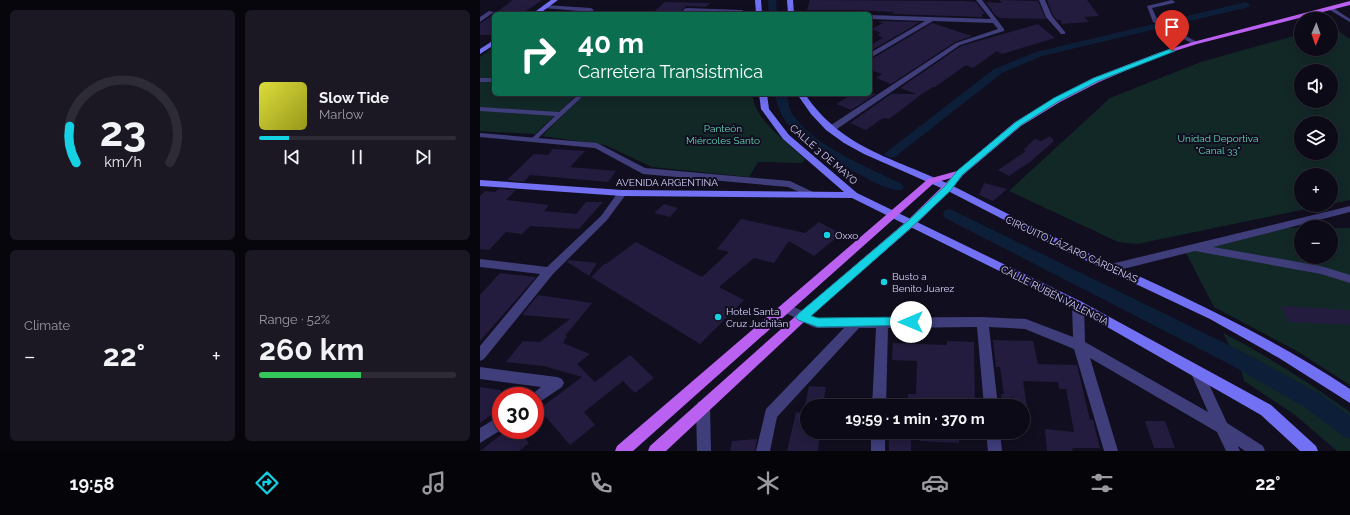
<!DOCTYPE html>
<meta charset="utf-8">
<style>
:root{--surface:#0d0a17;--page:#1b1824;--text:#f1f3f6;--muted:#9a9aa1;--line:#2d2b36;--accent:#14d1e4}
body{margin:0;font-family:Raleway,sans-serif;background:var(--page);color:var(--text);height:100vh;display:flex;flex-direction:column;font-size:15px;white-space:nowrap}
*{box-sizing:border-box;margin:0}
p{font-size:13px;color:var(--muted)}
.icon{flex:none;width:22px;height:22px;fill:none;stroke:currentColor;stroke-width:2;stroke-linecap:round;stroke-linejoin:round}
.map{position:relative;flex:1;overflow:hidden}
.side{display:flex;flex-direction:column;gap:10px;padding:10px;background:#07060d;width:480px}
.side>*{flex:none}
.top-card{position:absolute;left:12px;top:12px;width:380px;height:84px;border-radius:6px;box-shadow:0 2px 10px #0003,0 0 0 1px var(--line);background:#0b6e4f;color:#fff;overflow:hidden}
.needle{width:26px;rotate:182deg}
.controls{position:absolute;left:814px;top:12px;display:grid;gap:8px}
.controls a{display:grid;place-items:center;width:44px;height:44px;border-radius:50%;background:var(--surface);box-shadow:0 2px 10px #0003,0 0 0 1px var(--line);font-size:20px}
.speed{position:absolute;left:12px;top:387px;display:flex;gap:8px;font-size:20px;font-weight:700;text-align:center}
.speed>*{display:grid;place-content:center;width:52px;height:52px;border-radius:50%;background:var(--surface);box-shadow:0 2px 10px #0003,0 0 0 1px var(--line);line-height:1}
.speed .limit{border:6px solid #d22;background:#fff;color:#111}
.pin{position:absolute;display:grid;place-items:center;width:34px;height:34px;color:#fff;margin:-41px -17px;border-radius:50% 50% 50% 0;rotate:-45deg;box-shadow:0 0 4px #0007}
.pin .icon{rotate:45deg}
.me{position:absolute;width:44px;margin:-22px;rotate:270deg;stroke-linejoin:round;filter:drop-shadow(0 0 3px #0008)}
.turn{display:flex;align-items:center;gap:14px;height:84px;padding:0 20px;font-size:18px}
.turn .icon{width:52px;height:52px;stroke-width:2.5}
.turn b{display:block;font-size:28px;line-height:34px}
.big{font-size:30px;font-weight:700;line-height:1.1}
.side .card{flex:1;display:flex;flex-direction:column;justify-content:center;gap:6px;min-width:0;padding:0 14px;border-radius:6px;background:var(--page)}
.side .dial{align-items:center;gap:0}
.dial svg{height:104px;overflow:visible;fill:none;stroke:var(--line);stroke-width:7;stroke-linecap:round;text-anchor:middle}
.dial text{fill:var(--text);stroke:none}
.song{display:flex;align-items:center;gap:12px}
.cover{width:48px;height:48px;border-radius:6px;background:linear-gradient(135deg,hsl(60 70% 55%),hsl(60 70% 35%))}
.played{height:4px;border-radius:2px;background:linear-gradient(90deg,var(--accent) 15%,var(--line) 15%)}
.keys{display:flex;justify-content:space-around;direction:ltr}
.heat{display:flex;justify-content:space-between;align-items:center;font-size:22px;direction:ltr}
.charge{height:6px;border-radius:3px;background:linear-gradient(90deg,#34c759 52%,var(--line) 0)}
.side .tiles{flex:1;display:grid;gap:10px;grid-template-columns:repeat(2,1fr)}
.trip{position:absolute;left:320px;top:399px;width:230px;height:40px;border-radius:20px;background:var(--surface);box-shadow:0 2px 10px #0003,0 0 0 1px var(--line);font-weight:700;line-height:40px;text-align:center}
.menu{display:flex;height:64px;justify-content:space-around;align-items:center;background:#050409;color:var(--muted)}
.menu .icon{width:28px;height:28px}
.menu .active{color:var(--accent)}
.menu b{font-size:18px;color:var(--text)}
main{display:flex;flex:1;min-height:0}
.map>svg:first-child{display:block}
</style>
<main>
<section class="side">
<div class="tiles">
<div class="card dial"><svg viewBox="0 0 100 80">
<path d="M14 69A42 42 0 1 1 86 69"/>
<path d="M14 69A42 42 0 0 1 9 41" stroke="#14d1e4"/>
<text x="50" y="56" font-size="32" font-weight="700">23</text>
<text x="50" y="72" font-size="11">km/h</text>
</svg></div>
<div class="card">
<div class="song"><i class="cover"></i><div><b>Slow Tide</b><p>Marlow</p></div></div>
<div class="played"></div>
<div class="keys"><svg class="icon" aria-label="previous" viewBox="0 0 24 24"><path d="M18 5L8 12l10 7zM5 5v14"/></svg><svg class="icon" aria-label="pause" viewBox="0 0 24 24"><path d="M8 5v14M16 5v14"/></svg><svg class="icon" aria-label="next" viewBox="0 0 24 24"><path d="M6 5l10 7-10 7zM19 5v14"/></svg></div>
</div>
<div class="card"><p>Climate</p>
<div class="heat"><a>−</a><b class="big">22°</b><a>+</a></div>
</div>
<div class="card"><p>Range · 52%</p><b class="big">260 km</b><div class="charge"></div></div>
</div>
</section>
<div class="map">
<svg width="870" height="451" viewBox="0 0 870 451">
<rect width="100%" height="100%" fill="#110e1f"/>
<path fill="#122827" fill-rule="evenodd" d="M851 26 870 39V200L851 204V175H821V205H845L657 244 638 242 529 191 630 98 721 62 821 34V49H851ZM821 71H851V101H821ZM821 123H851V153H821Z
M14 47V94H98L55 134 0 131V57Z
M104 94H273C272 118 308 143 325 159L322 163 278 162 269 177 172 167 125 145 62 136Z
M785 227 821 228V257H851V228H870V385L817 351 734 307 706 253Z
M743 333C788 356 829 383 870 412V426L829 394 753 352Z
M759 363 828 404 870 436V451H857L815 415 764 381Z"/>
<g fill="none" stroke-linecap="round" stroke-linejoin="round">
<path fill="#0d1e39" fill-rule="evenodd" d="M288 0H296L297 14H289Z
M766 2 770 5 769 7 562 56 522 73 415 157 410 158 404 154 514 69 556 52Z
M295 94H307C308 101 309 109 313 115 335 147 388 167 422 184L424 187 422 190C405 195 323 142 310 127 302 117 297 107 295 94Z
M470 209 763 352 840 394 870 416V439L863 436 826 408 749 364 465 218 463 214 465 210Z"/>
</g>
<path fill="#231c3e" d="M33 0H62L46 11H18Z
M330 0 483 1 496 2 505 14H502V17L411 14 414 12 375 10H327Z
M519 0 558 1 566 19 520 18 515 15 506 2 522 3Z
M567 0H607L619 16 604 17 609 22 582 24 581 20H577L573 15Z
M185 2 230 3 226 7 206 6 202 10 204 12 220 14H171Z
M14 14V35H0V24Z
M397 21H398L440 22 394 49 390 47V45L403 38 397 35 401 33 391 29 403 23Z
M452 23 492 36 475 42 411 84 396 78 402 74 390 70V60Z
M558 24 575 38 522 54 517 51 493 68 486 65 455 87H453L442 94 409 119 403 118 386 130 370 123 411 94H437L420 88 481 46Z
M372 94H396L371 110 356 104Z
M570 136 574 141 550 162 529 176 518 170 546 151 543 150 555 139 561 141Z
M73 149 105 151 90 167 136 171 128 182 50 175 44 182 27 180 54 154 68 155Z
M504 183 527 189 513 201 499 195Z
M19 189 36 190 26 200 69 205 64 211 96 214 106 202H123L99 229 50 226 42 234 26 232 9 250 0 249V196L5 191 15 192Z
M184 204 198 208 190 217 174 213Z
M261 219 325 233 339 222 361 234 334 256 309 241 294 263 274 258 239 287 264 300 220 344 111 277 124 264H126L156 242 222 277 249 252 237 249Z
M89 260 117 263 109 276 87 262Z
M20 273 56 277 0 341V295Z
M58 295 112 303 85 336H87L83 343 110 354 97 364 115 382 150 355 174 378 155 393 143 381 104 412 115 425 90 445 59 409 102 377 64 366 26 362 43 341 60 342 90 319 42 315Z
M801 306 870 310V325L809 322Z
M513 340 553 341 558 364 597 365 610 420H613L620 448H592L593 451H567L565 429 594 432 586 389H579L578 382 543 381 547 406H522L521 394H524L520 367H516Z
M467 341 494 342 495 406H428V394H436L437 361 412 360 413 343 467 345Z
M329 386 346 387 343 406H325Z
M0 387 21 390V408L0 423Z
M316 412 327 413V432H340L338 451H307Z
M665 421H685L695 448H674Z
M27 430H38L49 443 39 451H0Z
M409 432H431V451H409Z
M441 432H479V443L440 441Z
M277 439 275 451H250L252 441Z"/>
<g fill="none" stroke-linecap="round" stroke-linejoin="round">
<path fill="#3f3d7a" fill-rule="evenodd" d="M848 7H852L870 19V22L848 9Z
M0 78H14V82H0Z
M99 94H105L55 141 53 142 50 140 51 139 75 116 0 111V107L79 112Z"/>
<path fill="#3f3d7a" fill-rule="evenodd" d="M496 0H502L524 29V31L480 45 354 131H348V127L476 43 518 29 513 23 453 21 390 58V53L445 21 390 19V15L511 19Z
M559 0H565L572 16 585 32V34H581L566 17Z
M692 0 695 2 694 3 672 8 678 21 717 42V44H713L673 22 667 6Z
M65 5 111 8 114 10 111 12 63 8 62 7Z
M206 8 262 10 265 12 262 14 204 11 203 10Z
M9 11 14 12 0 22V17Z
M323 12H375L378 14H320Z
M0 133 117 143 165 168 310 181 333 192 335 194 330 197 308 187 163 174 115 148 0 137Z
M142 190 147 193 127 220 73 274 4 359 0 361V346L60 274 0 267V259L67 267 121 216 139 191Z
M870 206V212L733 247 841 266 870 275V283L841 274 715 251 631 272 627 271 626 268 627 265 631 264Z
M598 300 602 302 604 305 605 342 728 412 710 371 711 367 716 365 721 367 747 423 783 446 785 451H765L758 446 760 451H746L737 432 610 358 638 451H624L594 349 545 329 509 327 518 406H504L497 327 408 328 406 406H392L396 328H379L297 417 290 451H276L286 409 364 328H337L333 327 302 311 300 308 302 305 306 303 310 305 337 318 502 317 546 319 593 337 592 305 594 302Z
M0 367 77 377 82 379 84 383 82 387 55 405V396H50L61 387 0 379Z
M223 400 228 402 230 407 231 451H217L216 407 218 402Z
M21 415V430L0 443V428Z
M391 432H405V451H391Z
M506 432H520L522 451H508Z"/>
<path fill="#7270f3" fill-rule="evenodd" d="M71 0H78L59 14H52Z
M275 0H281L282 14H276Z
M307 0H313L314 14H308Z
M14 40V45L0 54V49Z
M279 94H287L289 109 309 135 377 193 602 302 791 405 836 446 838 451H820L781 415 594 308 372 198 142 196 0 186V180L142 190 364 192 303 139 281 109Z
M317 94H325C363 151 419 159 477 188 516 208 555 228 595 247 689 290 783 331 870 389V403L799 358 730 319 571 244 468 191 384 154 364 143 346 130 331 114Z"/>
<path fill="#ba61f1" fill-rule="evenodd" d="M870 1V5L717 44 682 55 619 82 580 102 541 126 483 175 471 190 436 224 326 320 186 451H168L170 446 318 314 428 220 471 178 454 183 153 451H135L137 446 448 179 477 171 535 122 574 98 613 78 678 53 713 42Z"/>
</g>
<path fill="#14d1e4" stroke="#0d8894" d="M690 49 695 51 618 81 579 101 541 125 482 175 471 190 435 224 331 316 338 318 431 317 435 318 436 322 435 325 338 327 318 320 316 317 318 314 429 220 465 186 477 171 536 122 574 98 614 78Z"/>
<g fill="#14d1e4" stroke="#110e1f" stroke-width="1.5">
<circle cx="347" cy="235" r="4"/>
<circle cx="404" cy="282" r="4"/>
<circle cx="238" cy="317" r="4"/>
</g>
<g text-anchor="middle" stroke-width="4" stroke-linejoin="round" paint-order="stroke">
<g font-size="10" fill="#63d4b7" stroke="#110e1f">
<text x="243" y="132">Panteón<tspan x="243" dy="12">Miércoles Santo</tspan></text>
<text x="738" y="142">Unidad Deportiva<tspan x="738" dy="12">"Canal 33"</tspan></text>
</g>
<g font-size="10" fill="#d5d0fb" stroke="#110e1f">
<text transform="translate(344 154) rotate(41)" y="4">CALLE 3 DE MAYO</text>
<text x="187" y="186">AVENIDA ARGENTINA</text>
<text transform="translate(592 249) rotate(25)" y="4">CIRCUITO LÁZARO CÁRDENAS</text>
<text transform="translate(575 295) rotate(27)" y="4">CALLE RUBÉN VALENCIA</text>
</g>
<g font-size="10" fill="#d5d0fb" stroke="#110e1f" text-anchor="start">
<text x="355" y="239">Oxxo</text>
<text x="412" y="280">Busto a<tspan x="412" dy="12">Benito Juarez</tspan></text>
<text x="246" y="315">Hotel Santa<tspan x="246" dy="12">Cruz Juchitán</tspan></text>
</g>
</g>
</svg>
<div class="controls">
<a><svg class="needle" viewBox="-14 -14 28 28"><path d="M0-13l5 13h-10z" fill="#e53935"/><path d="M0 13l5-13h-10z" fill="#9a9aa1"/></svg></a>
<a><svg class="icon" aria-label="sound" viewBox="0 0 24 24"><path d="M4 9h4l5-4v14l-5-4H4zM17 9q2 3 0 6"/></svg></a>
<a><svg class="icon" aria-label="layers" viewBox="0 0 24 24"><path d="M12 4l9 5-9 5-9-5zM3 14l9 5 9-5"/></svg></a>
<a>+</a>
<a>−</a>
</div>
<div class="speed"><div class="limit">30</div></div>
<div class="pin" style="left:692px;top:51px;background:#d93025"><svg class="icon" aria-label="arrive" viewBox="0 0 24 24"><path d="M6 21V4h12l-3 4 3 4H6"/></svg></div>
<svg class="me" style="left:431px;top:322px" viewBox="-20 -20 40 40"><circle r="19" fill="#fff"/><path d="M0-13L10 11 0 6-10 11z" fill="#14d1e4"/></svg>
<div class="trip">19:59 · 1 min · 370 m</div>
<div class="top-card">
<div class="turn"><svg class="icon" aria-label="right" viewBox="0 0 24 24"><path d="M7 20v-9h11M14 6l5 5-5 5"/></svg><div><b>40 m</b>Carretera Transistmica</div></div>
</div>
</div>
</main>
<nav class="menu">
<b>19:58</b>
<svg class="icon active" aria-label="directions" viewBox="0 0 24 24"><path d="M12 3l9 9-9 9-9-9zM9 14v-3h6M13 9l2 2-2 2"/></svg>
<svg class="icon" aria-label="music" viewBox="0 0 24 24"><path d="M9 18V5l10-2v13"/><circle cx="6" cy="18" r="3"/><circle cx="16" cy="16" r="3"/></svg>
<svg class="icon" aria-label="phone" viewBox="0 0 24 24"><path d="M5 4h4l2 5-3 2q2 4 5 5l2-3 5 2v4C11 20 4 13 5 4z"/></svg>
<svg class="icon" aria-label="climate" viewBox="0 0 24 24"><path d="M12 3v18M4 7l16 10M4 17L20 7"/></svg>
<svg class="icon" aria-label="car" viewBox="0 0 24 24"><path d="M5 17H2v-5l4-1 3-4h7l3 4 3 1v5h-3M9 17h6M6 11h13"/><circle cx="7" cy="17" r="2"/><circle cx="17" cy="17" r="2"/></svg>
<svg class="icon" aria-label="filters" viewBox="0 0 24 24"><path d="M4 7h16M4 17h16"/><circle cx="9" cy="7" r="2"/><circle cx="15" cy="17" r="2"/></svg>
<b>22°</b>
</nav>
